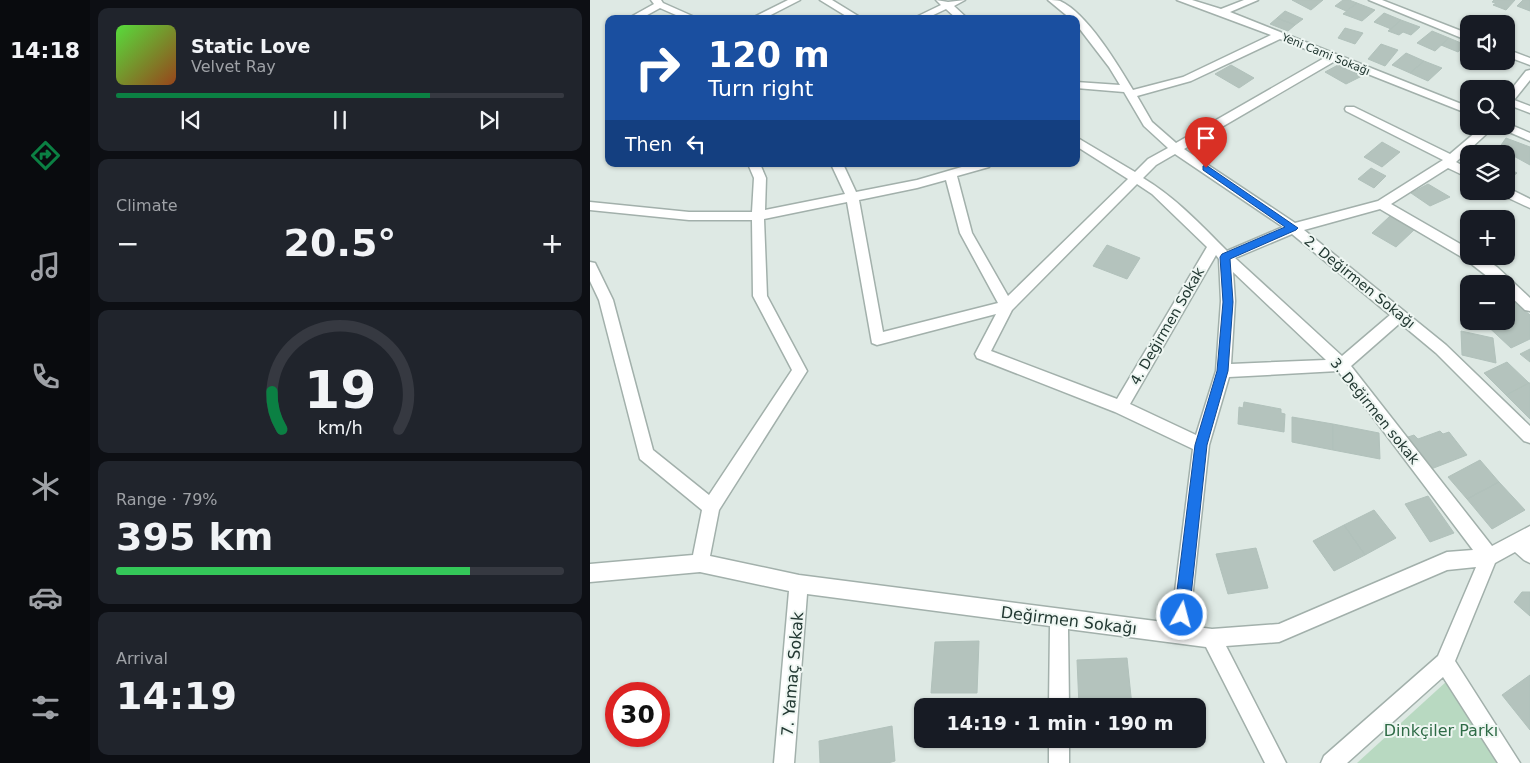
<!DOCTYPE html>
<meta charset="utf-8">
<style>
:root{--surface:#171b24;--page:#20242c;--text:#f1f3f6;--muted:#9ea1a6;--line:#363941;--accent:#0b8043}
body{margin:0;font-family:"DejaVu Sans",sans-serif;background:var(--page);color:var(--text);height:100vh;display:flex;flex-direction:column;font-size:19px;white-space:nowrap}
*{box-sizing:border-box;margin:0}
p{font-size:16px;color:var(--muted)}
.icon{flex:none;width:28px;height:28px;fill:none;stroke:currentColor;stroke-width:2;stroke-linecap:round;stroke-linejoin:round}
.map{position:relative;flex:1;overflow:hidden}
.side{display:flex;flex-direction:column;gap:8px;padding:8px;background:#0d0f14;width:500px}
.side>*{flex:none}
.hud{position:absolute;left:15px;top:15px;width:475px;height:152px;border-radius:10px;box-shadow:0 1px 4px #0004;background:#1a4fa0;color:#fff;overflow:hidden}
.controls{position:absolute;left:870px;top:15px;display:grid;gap:10px}
.controls a{display:grid;place-items:center;width:55px;height:55px;border-radius:10px;background:var(--surface);box-shadow:0 1px 4px #0004;font-size:25px}
.speed{position:absolute;left:15px;top:682px;display:flex;gap:10px;font-size:25px;font-weight:700;text-align:center}
.speed>*{display:grid;place-content:center;width:65px;height:65px;border-radius:50%;background:var(--surface);box-shadow:0 1px 4px #0004;line-height:1}
.speed .limit{border:8px solid #d22;background:#fff;color:#111}
.pin{position:absolute;display:grid;place-items:center;width:42px;height:42px;color:#fff;margin:-51px -21px;border-radius:50% 50% 50% 0;rotate:-45deg;box-shadow:0 0 5px #0007}
.pin .icon{rotate:45deg}
.me{position:absolute;width:55px;margin:-28px;rotate:7deg;stroke-linejoin:round;filter:drop-shadow(0 0 4px #0008)}
.turn{display:flex;align-items:center;gap:18px;height:105px;padding:0 20px;font-size:22px}
.turn .icon{width:65px;height:65px;stroke-width:2.5}
.turn b{display:block;font-size:35px;line-height:42px}
.then{display:flex;align-items:center;height:48px;padding:0 20px;background:#0003;gap:10px;font-size:19px}
.big{font-size:38px;font-weight:800;line-height:1.1}
.side .card{flex:1;display:flex;flex-direction:column;justify-content:center;gap:8px;min-width:0;padding:0 18px;border-radius:10px;background:var(--page)}
.side .dial{align-items:center;gap:0}
.dial svg{height:130px;overflow:visible;fill:none;stroke:var(--line);stroke-width:7;stroke-linecap:round;text-anchor:middle}
.dial text{fill:var(--text);stroke:none}
.song{display:flex;align-items:center;gap:15px}
.cover{width:60px;height:60px;border-radius:8px;background:linear-gradient(135deg,hsl(110 70% 55%),hsl(20 70% 35%))}
.played{height:5px;border-radius:2px;background:linear-gradient(90deg,var(--accent) 70%,var(--line) 70%)}
.keys{display:flex;justify-content:space-around;direction:ltr}
.heat{display:flex;justify-content:space-between;align-items:center;font-size:28px;direction:ltr}
.charge{height:8px;border-radius:4px;background:linear-gradient(90deg,#34c759 79%,var(--line) 0)}
.trip{position:absolute;left:324px;top:698px;width:292px;height:50px;border-radius:10px;background:var(--surface);box-shadow:0 1px 4px #0004;font-weight:800;line-height:50px;text-align:center}
main{display:flex;flex:1;min-height:0}
.tabs{display:flex;flex-direction:column;width:90px;justify-content:space-around;align-items:center;background:#090b0e;color:var(--muted)}
.tabs .icon{width:35px;height:35px}
.tabs .on{color:var(--accent)}
.tabs b{font-size:22px;color:var(--text)}
.map>svg:first-child{display:block}
</style>
<main>
<nav class="tabs">
<b>14:18</b>
<svg class="icon on" aria-label="directions" viewBox="0 0 24 24"><path d="M12 3l9 9-9 9-9-9zM9 14v-3h6M13 9l2 2-2 2"/></svg>
<svg class="icon" aria-label="music" viewBox="0 0 24 24"><path d="M9 18V5l10-2v13"/><circle cx="6" cy="18" r="3"/><circle cx="16" cy="16" r="3"/></svg>
<svg class="icon" aria-label="phone" viewBox="0 0 24 24"><path d="M5 4h4l2 5-3 2q2 4 5 5l2-3 5 2v4C11 20 4 13 5 4z"/></svg>
<svg class="icon" aria-label="climate" viewBox="0 0 24 24"><path d="M12 3v18M4 7l16 10M4 17L20 7"/></svg>
<svg class="icon" aria-label="car" viewBox="0 0 24 24"><path d="M5 17H2v-5l4-1 3-4h7l3 4 3 1v5h-3M9 17h6M6 11h13"/><circle cx="7" cy="17" r="2"/><circle cx="17" cy="17" r="2"/></svg>
<svg class="icon" aria-label="filters" viewBox="0 0 24 24"><path d="M4 7h16M4 17h16"/><circle cx="9" cy="7" r="2"/><circle cx="15" cy="17" r="2"/></svg>
</nav>
<section class="side">
<div class="card">
<div class="song"><i class="cover"></i><div><b>Static Love</b><p>Velvet Ray</p></div></div>
<div class="played"></div>
<div class="keys"><svg class="icon" aria-label="previous" viewBox="0 0 24 24"><path d="M18 5L8 12l10 7zM5 5v14"/></svg><svg class="icon" aria-label="pause" viewBox="0 0 24 24"><path d="M8 5v14M16 5v14"/></svg><svg class="icon" aria-label="next" viewBox="0 0 24 24"><path d="M6 5l10 7-10 7zM19 5v14"/></svg></div>
</div>
<div class="card"><p>Climate</p>
<div class="heat"><a>−</a><b class="big">20.5°</b><a>+</a></div>
</div>
<div class="card dial"><svg viewBox="0 0 100 80">
<path d="M14 69A42 42 0 1 1 86 69"/>
<path d="M14 69A42 42 0 0 1 8 46" stroke="#0b8043"/>
<text x="50" y="56" font-size="32" font-weight="700">19</text>
<text x="50" y="72" font-size="11">km/h</text>
</svg></div>
<div class="card"><p>Range · 79%</p><b class="big">395 km</b><div class="charge"></div></div>
<div class="card"><p>Arrival</p><b class="big">14:19</b></div>
</section>
<div class="map">
<svg width="940" height="763" viewBox="0 0 940 763">
<rect width="100%" height="100%" fill="#dee9e4"/>
<path fill="#b8d9c1" d="M857 681 912 763H767Z"/>
<path fill="#b4c3bd" stroke="#b1c1bb" d="M702 0H733L721 10Z
M753 0H759L767 3 756 11 745 6Z
M904 0H925L916 10 903 5 906 3 902 2Z
M933 0H940V11L927 6Z
M767 3 785 10 772 21 753 14Z
M695 11 713 19 705 25 687 18Z
M794 13 811 20 801 29 784 22Z
M687 18 705 25 698 31 680 24Z
M811 20 830 27 821 35 813 32 809 35 798 31Z
M755 28 773 33 765 44 748 38Z
M842 31 859 38 845 51 827 43Z
M859 38 876 45 868 52 851 45Z
M791 44 808 50 795 66 778 59Z
M816 53 834 61 820 73 802 65Z
M834 61 852 68 838 81 820 73Z
M641 65 664 78 649 88 625 74Z
M748 65 772 76 756 84 735 72Z
M916 138 940 147V165L909 148Z
M792 142 810 152 792 167 774 157Z
M916 167 927 173 916 182Z
M781 168 796 176 784 188 768 179Z
M838 184 860 197 840 206 821 193Z
M800 216 824 230 806 247 782 233Z
M517 245 550 258 537 279 503 266Z
M924 301 940 315V339L921 348 892 321H916V305Z
M871 331 903 338 906 363 872 355Z
M940 349V362L930 354Z
M917 362 939 383 916 395 894 373Z
M939 383H940V419L916 395Z
M654 402 691 409V413L695 414 694 432 648 424 649 407 653 408Z
M702 417 743 424V450L702 442Z
M743 424 789 433 790 459 743 450Z
M850 431 853 434 859 432 877 455 836 471 812 439 824 435 828 439Z
M890 460 909 482 877 499 858 477Z
M909 482 935 510 902 529 877 499Z
M838 496 864 533 840 542 815 504Z
M784 510 806 538 775 555 754 525Z
M754 525 775 555 744 571 723 541Z
M666 548 678 588 638 594 626 554Z
M932 592H940V616L924 602Z
M389 641 387 693H341L345 642Z
M537 658 542 706H489L487 660Z
M940 675V730L912 695Z
M302 726 305 761 298 763H230L229 741Z"/>
<g fill="none" stroke-linecap="round" stroke-linejoin="round">
<defs>
<path id="street" d="M61 0H71L73 3 109 19H95L70 8 50 19H37L64 4Z
M198 0H210L173 19H160Z
M230 0H242L273 19H261Z
M346 0 358 2 375 0 364 6 378 19H367L356 9 335 19H322L351 5Z
M458 0C462 0 467 0 470 1 497 13 528 65 543 90L593 77 681 35 587 0H602L631 9 654 0H668L640 12 879 107V114L745 61 594 149 705 223 788 201 853 160 756 111 755 109 756 107H764L860 154 893 126H905L866 162 879 169V178L858 168 801 204 879 249V256H890L907 267 940 298V311L935 310 916 292V284H907L875 259 790 209 714 230 856 345 940 426V443L934 441 846 353 810 323 761 366 902 546 940 526V563L934 560 925 552 905 563 865 661 930 763H908L853 677 757 763H731L734 756 848 656 886 567 857 570 689 642 636 646 696 763H675L616 647 478 629 479 706H459L460 626 217 594 204 763H184L199 591 110 572 0 582V564L103 555 112 510 50 459 9 300 0 281V262L5 263 23 300 63 450 119 495 202 370 163 296 162 220H99L0 210V202L99 212H162L164 178 158 164H170L176 178 175 210 255 194 241 164H253L266 192 327 180 382 164H401L399 167 367 176 382 233 418 296 538 179 486 146V137L545 172 558 159 578 148 554 126 534 92 486 88V82L530 85 519 67 486 24V19H481ZM690 39 736 57 586 143 562 122 547 96 601 81ZM585 154 693 227 637 251C611 225 585 197 553 178L566 165ZM356 180 370 233 408 303 293 332 269 200 327 188ZM547 184 562 194 617 247 527 399 401 351 422 310ZM257 202 282 343 287 345 406 314 385 354 387 358 525 412 603 449 581 623 209 575 120 556 129 510 217 371 177 296 174 219ZM702 234 800 315 752 356 645 258ZM626 255 629 259 631 301 626 371 606 435 540 404ZM643 272 736 360 641 364 645 301ZM748 371 883 550 857 552 689 624 622 629 599 626 619 445 639 377Z
M779 0H792L879 34V41Z
M916 49 940 58V65L916 56Z
M940 70V80L924 100 940 106V113L919 105 916 106V96L936 71Z
M916 123 940 133V141L912 129 911 126H916Z
M916 187 940 199V208L910 194 908 191H916Z
M459 739H479V763H459Z"/>
</defs>
<use href="#street" stroke="#a2b0ab" stroke-width="3"/>
<use href="#street" fill="#fff" fill-rule="evenodd"/>
</g>
<path fill="#1a73e8" stroke="#114b97" d="M616 165 708 228 706 230 640 259 643 302 638 371 617 445 599 615 596 620 592 622 587 620 584 615 605 445 627 371 633 302 630 257 632 254 695 227 613 170V166Z"/>
<g text-anchor="middle" stroke-width="4" stroke-linejoin="round" paint-order="stroke">
<g font-size="11" fill="#213731" stroke="#eef6f2">
<text transform="translate(736 54) rotate(22)" y="4">Yeni Cami Sokağı</text>
</g>
<g font-size="14" fill="#213731" stroke="#eef6f2">
<text transform="translate(770 282) rotate(39)" y="5">2. Değirmen Sokağı</text>
<text transform="translate(577 326) rotate(-60)" y="5">4. Değirmen Sokak</text>
<text transform="translate(785 411) rotate(51)" y="5">3. Değirmen sokak</text>
</g>
<g font-size="16" fill="#213731" stroke="#eef6f2">
<text transform="translate(479 620) rotate(7)" y="6">Değirmen Sokağı</text>
<text transform="translate(202 674) rotate(-85)" y="6">7. Yamaç Sokak</text>
</g>
<g font-size="16" fill="#2e6b46" stroke="#eef6f2">
<text x="851" y="736">Dinkçiler Parkı</text>
</g>
</g>
</svg>
<div class="controls">
<a><svg class="icon" aria-label="sound" viewBox="0 0 24 24"><path d="M4 9h4l5-4v14l-5-4H4zM17 9q2 3 0 6"/></svg></a>
<a><svg class="icon" aria-label="search" viewBox="0 0 24 24"><circle cx="10" cy="10" r="6"/><path d="M15 15l6 6"/></svg></a>
<a><svg class="icon" aria-label="layers" viewBox="0 0 24 24"><path d="M12 4l9 5-9 5-9-5zM3 14l9 5 9-5"/></svg></a>
<a>+</a>
<a>−</a>
</div>
<div class="speed"><div class="limit">30</div></div>
<div class="pin" style="left:616px;top:168px;background:#d93025"><svg class="icon" aria-label="arrive" viewBox="0 0 24 24"><path d="M6 21V4h12l-3 4 3 4H6"/></svg></div>
<svg class="me" style="left:592px;top:615px" viewBox="-20 -20 40 40"><circle r="17" fill="#1a73e8" stroke="#fff" stroke-width="3"/><path d="M0-11L8 9 0 5-8 9z" fill="#fff"/></svg>
<div class="trip">14:19 · 1 min · 190 m</div>
<div class="hud">
<div class="turn"><svg class="icon" aria-label="right" viewBox="0 0 24 24"><path d="M7 20v-9h11M14 6l5 5-5 5"/></svg><div><b>120 m</b>Turn right</div></div>
<div class="then">Then<svg class="icon" aria-label="left" viewBox="0 0 24 24"><path d="M17 20v-9H6M10 6l-5 5 5 5"/></svg></div>
</div>
</div>
</main>
